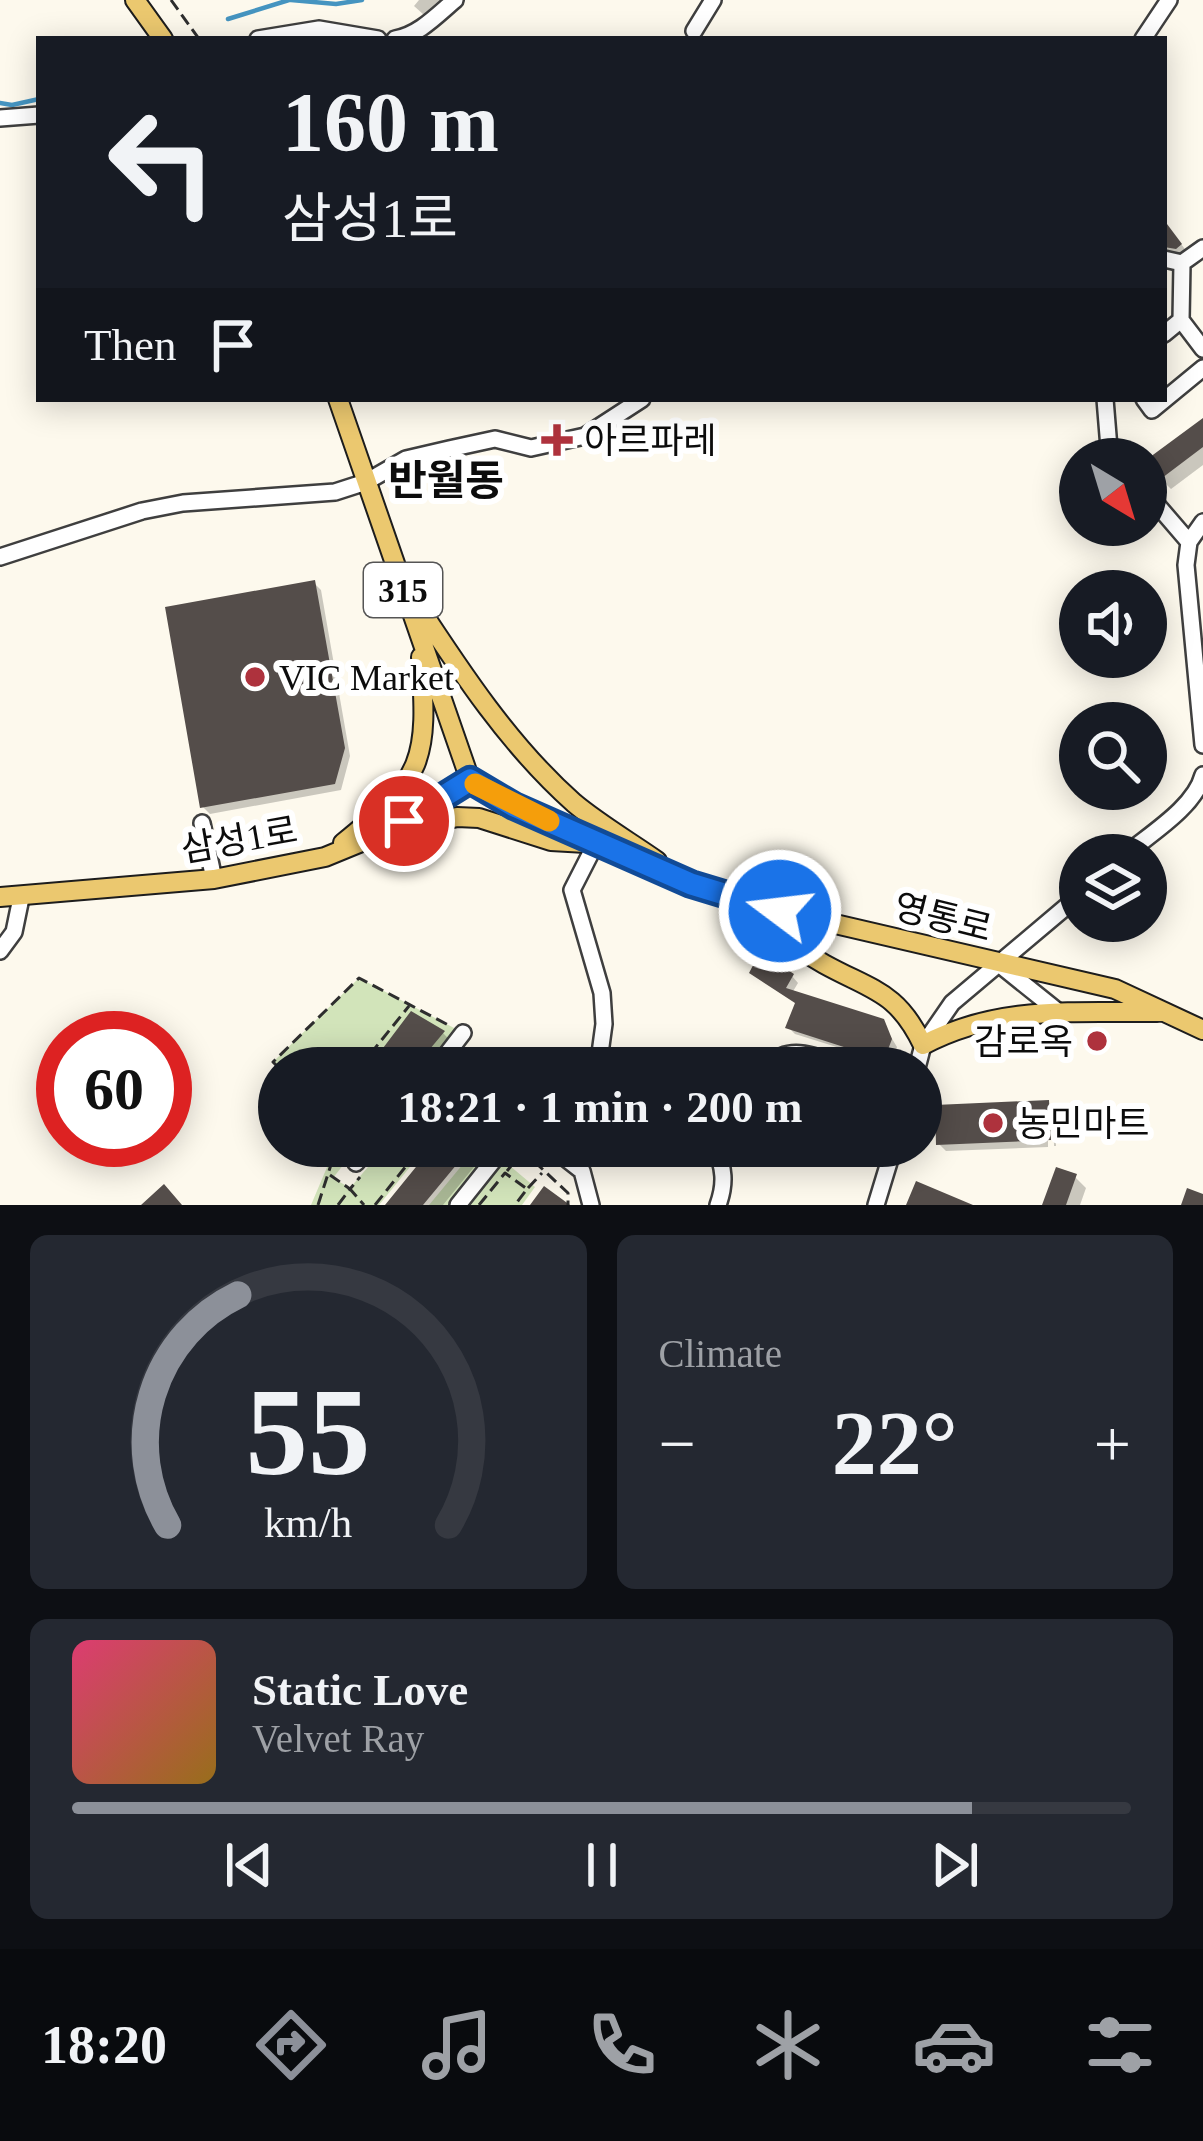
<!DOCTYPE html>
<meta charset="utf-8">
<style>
:root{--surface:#171b24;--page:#242831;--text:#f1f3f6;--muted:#9ea1a6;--line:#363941;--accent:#8c9099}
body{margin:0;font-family:"Times New Roman","Noto Sans KR",serif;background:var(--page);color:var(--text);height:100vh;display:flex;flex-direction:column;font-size:45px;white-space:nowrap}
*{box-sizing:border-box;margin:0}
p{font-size:39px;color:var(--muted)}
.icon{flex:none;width:66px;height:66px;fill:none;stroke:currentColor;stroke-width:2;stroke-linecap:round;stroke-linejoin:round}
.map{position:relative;height:1205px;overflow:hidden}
.drawer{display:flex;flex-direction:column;gap:30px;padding:30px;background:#0d0f14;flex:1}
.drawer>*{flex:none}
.banner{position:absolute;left:36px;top:36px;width:1131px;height:366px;border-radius:0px;box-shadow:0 6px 30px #0003;background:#171b24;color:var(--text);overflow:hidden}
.needle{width:78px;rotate:142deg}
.fabs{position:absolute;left:1059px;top:438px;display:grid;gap:24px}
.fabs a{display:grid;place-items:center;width:108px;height:108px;border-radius:50%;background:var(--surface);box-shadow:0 6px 30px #0003;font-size:60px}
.speed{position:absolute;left:36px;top:1011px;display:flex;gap:24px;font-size:60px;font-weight:700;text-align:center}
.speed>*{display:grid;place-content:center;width:156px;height:156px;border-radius:50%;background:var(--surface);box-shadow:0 6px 30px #0003;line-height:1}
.speed .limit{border:18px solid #d22;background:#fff;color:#111}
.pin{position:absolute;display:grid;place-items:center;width:102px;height:102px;color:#fff;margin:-51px;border:6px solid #fff;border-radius:50%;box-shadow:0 3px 12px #0007}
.me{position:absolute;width:132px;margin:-66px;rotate:285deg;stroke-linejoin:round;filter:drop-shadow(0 0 9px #0008)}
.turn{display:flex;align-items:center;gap:42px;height:252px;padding:0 48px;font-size:54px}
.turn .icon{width:156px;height:156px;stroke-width:2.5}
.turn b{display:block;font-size:84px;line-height:102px}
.then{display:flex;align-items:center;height:114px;padding:0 48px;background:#0003;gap:24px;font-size:45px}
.big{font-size:90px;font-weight:700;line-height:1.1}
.drawer .card{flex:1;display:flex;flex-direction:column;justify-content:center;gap:18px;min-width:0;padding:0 42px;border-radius:18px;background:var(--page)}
.drawer .dial{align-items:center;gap:0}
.dial svg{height:312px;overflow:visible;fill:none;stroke:var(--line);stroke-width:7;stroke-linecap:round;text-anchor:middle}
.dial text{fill:var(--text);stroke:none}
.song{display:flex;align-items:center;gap:36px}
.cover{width:144px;height:144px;border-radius:18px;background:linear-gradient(135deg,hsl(340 70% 55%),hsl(40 70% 35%))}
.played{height:12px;border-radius:6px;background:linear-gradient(90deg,var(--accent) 85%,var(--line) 85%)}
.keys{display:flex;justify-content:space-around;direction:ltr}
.heat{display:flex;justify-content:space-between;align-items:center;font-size:66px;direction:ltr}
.drawer .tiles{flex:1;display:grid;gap:30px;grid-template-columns:1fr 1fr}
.card:last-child{grid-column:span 2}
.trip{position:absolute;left:258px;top:1047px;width:684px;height:120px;border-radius:60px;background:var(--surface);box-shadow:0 6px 30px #0003;font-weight:700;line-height:120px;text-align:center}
.dock{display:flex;height:192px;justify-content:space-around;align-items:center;background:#090b0e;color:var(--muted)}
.dock .icon{width:84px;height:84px}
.dock .current{color:var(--accent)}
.dock b{font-size:54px;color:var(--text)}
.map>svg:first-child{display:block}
</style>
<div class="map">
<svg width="1203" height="1205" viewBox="0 0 1203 1205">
<rect width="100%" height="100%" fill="#fdf9ed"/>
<path fill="#d2e4ba" d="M359 978 456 1029 423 1068H279L273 1062Z
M336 1146H358L333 1178 350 1188 386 1146H427L379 1205H311Z
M478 1146 493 1153 450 1205H429Z
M504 1161 535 1187 522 1205H469Z"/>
<path fill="#0003" d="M419 0H441L424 15 414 6Z
M1164 221 1190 256 1187 259 1164 252Z
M1203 421V465L1171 489 1161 479Z
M314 583 321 590 350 756 341 790 210 814 203 807Z
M792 976 798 983 792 993 882 1022 897 1047 891 1064 795 1034 789 1028 798 1004 759 979Z
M412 1015 443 1033 465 1056 455 1068H371Z
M1048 1103V1147L946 1151 939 1144Z
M1053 1107 1055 1110 1056 1146H1054Z
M438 1146H491L443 1205H390Z
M1075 1177 1086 1188 1080 1205H1045Z"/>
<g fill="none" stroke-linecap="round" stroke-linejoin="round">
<path stroke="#4594c0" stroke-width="4.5" d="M291 0 336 4 362 0
M228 19 289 0
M0 103 12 105 39 99"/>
</g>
<path fill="#544d4a" d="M1164 220 1182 244 1176 249 1164 247Z
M1203 418V447L1158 481 1146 460Z
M315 580 345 748 335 784 200 808 165 607Z
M760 952 794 974 786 988 884 1019 892 1039 884 1060 785 1028 795 1003 749 973Z
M411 1011 445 1031 414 1068H368Z
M1049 1100 1051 1140 936 1145 935 1105Z
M433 1146H472L423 1205H385Z
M1056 1167 1077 1174 1066 1205H1042Z
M916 1181 973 1205H906Z
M164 1184 182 1205H141Z
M544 1186 570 1205H530Z
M1187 1188 1203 1194V1205H1181Z"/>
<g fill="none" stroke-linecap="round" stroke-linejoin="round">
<defs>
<path id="minor" d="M694 31 713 0
M258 39 319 29 378 39
M395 39C419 35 437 15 455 0
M1143 39 1169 0
M0 118 39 115
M1164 259 1182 263 1203 248
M1182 263 1181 320 1203 349
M1164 334 1181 320
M1105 399 1109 448 1118 459
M1144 399 1152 410 1203 368
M1146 492 1189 542
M1203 522 1189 542 1186 565 1203 745
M0 557 142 511 183 503 335 492 366 482 406 459 449 449 495 439 531 448 585 436 642 399
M202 823 214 879
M596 843 572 890 602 993 604 1024 598 1068
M1125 855C1150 834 1195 807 1203 775
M0 951 14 932 21 898
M1000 965 1060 1013
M436 1068 463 1033
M767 1068C788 1042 817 1057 845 1068
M917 1068 923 1045 952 1003 1080 895
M550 1146 582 1171 591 1205
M615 1146 644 1149 650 1146
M715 1146C724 1168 726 1183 718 1205
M356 1163 370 1146
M458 1205 505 1146
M876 1205 894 1146"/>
<path id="major" d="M135 0 163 39
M338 399 470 780
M399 577C451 656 502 739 574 803 599 824 630 842 657 861
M470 780 491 795 596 843 736 901 1115 989 1203 1030
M392 832 457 817 479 818 551 841 586 843
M343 843C425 777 428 760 421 657
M0 897 214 879 325 857 381 834 470 780
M740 903C767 926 794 947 824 964 873 991 897 991 923 1045 998 1005 1074 1013 1157 1012"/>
</defs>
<use href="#minor" stroke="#3f3f3f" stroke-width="20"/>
<use href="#major" stroke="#1d1d1d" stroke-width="22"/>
<path stroke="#2e2e2e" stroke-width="3" stroke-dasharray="12 6" stroke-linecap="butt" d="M171 0 199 39
M279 1068 273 1062 359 978 452 1027
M359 1068 409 1006
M521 1149 568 1193V1205
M507 1171 523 1151
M330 1175 350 1189 360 1177
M528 1188 542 1173
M318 1205 337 1146
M338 1205 350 1189 364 1205
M375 1205 422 1146
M479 1205 505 1173 527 1189 515 1205"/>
<use href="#minor" stroke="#fff" stroke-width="15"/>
<use href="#major" stroke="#ebc86f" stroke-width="18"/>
</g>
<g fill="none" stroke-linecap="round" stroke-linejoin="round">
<defs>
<path id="route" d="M404 821 470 780 514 806 691 884 780 911"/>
</defs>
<use href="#route" stroke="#114b97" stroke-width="30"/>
<use href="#route" stroke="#1a73e8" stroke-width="21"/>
<path stroke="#f59e0b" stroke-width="21" d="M475 784 549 821"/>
</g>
<g fill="#ae323d" stroke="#fff" stroke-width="4.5">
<path d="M551 422h12v12h12v12h-12v12h-12v-12h-12v-12h12z"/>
<circle cx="255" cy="677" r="12"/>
<circle cx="1097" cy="1041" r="12"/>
<circle cx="993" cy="1123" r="12"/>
</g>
<g text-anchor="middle" stroke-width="12" stroke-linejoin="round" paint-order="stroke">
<rect fill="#fff" stroke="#555" stroke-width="3" x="364" y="563" width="78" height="54" rx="9"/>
<g font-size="33" font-weight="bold" fill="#0c0c0c">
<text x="403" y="602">315</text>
</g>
<g font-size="36" fill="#0c0c0c" stroke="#fff" text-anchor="start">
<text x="584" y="453">아르파레</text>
<text x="279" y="690">VIC Market</text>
<text x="1073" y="1054" text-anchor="end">감로옥</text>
<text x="1017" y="1136">농민마트</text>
</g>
<g font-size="36" fill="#0c0c0c" stroke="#fff">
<text transform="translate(239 839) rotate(-10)" y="13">삼성1로</text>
<text transform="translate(943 917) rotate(14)" y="13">영통로</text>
</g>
<g font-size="42" font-weight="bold" fill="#0c0c0c" stroke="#fff">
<text x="446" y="495">반월동</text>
</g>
</g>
</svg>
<div class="fabs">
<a><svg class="needle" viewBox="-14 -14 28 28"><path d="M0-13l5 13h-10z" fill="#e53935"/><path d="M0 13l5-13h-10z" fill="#9ea1a6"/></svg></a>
<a><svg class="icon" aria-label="sound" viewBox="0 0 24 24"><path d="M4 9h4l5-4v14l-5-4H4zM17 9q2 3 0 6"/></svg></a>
<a><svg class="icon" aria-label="search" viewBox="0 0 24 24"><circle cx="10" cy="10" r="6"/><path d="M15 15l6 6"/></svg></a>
<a><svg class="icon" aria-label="layers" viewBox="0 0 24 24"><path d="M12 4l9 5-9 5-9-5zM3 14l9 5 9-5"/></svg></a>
</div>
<div class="speed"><div class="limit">60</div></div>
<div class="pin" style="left:404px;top:821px;background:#d93025"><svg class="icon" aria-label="arrive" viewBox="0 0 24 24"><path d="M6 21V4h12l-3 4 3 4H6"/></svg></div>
<svg class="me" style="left:780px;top:911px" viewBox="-20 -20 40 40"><circle r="17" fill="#1a73e8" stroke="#fff" stroke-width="3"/><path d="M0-11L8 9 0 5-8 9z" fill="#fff"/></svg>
<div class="trip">18:21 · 1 min · 200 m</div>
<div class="banner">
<div class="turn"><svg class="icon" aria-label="left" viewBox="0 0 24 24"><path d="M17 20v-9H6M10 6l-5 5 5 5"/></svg><div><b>160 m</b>삼성1로</div></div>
<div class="then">Then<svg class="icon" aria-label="arrive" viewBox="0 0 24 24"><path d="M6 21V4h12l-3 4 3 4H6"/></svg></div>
</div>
</div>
<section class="drawer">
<div class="tiles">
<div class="card dial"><svg viewBox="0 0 100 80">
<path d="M14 69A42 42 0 1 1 86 69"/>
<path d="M14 69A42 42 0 0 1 32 10" stroke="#8c9099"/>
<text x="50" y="56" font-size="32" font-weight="700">55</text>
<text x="50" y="72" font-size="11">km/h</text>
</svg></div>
<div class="card"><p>Climate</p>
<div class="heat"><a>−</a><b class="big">22°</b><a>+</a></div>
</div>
<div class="card">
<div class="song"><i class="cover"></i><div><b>Static Love</b><p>Velvet Ray</p></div></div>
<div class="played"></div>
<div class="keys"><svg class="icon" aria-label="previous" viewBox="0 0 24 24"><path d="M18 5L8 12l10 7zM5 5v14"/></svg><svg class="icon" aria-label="pause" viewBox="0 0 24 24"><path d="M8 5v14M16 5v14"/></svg><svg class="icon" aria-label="next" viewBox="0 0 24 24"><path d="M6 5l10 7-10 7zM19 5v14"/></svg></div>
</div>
</div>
</section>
<nav class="dock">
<b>18:20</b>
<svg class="icon current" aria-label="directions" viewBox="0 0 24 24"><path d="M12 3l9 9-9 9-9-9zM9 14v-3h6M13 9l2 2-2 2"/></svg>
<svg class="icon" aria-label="music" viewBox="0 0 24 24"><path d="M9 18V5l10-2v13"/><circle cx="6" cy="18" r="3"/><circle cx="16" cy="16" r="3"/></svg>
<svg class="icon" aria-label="phone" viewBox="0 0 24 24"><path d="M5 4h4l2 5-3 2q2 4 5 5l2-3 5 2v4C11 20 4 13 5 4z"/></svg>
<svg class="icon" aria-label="climate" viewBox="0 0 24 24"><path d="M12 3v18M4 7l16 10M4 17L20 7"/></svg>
<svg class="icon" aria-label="car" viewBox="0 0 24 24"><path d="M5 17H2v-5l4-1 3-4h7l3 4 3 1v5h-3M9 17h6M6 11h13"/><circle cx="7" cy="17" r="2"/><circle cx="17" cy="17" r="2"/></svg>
<svg class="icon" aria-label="filters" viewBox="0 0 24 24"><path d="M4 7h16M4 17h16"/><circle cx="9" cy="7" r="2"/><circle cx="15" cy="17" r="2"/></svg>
</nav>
